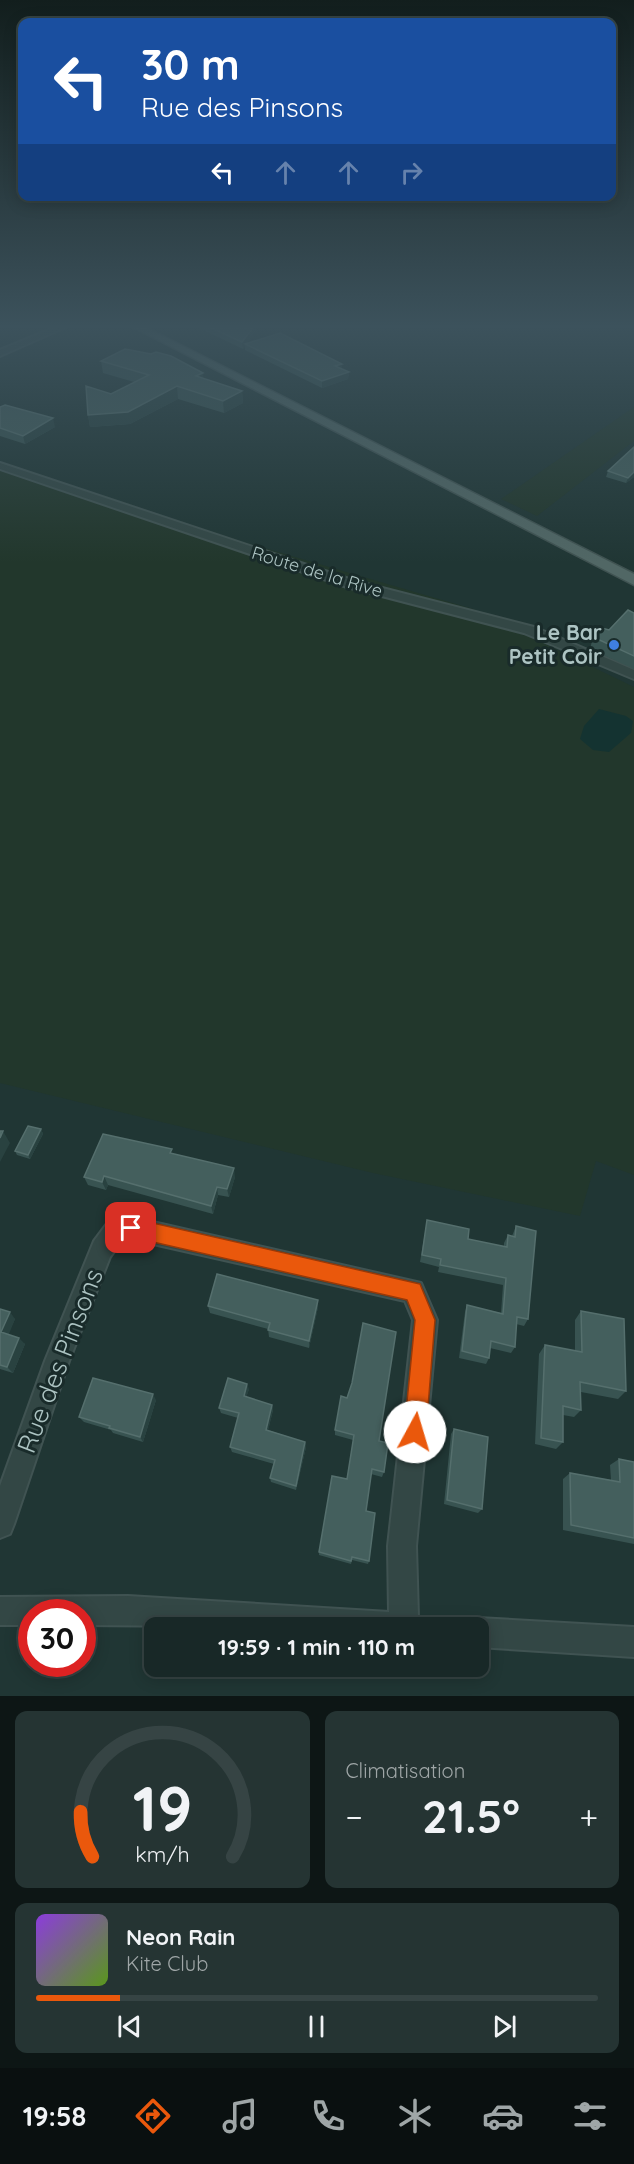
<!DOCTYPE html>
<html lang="fr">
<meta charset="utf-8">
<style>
:root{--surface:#182827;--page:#253433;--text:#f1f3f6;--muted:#9fa6a7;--line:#364444;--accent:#ea580c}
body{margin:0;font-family:Quicksand,sans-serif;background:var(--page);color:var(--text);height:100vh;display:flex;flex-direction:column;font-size:22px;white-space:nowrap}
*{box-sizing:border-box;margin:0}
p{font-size:20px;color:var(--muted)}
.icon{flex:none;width:33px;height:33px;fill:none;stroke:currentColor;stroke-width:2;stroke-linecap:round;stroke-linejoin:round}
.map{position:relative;height:1696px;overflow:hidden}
.drawer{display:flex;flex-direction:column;gap:15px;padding:15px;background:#0d1615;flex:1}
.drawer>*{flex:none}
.banner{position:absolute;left:18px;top:18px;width:598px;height:183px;border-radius:12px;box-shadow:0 3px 15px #0003,0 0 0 2px var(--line);background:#1a4fa0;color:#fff;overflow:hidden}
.speed{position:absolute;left:18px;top:1599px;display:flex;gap:12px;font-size:30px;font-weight:700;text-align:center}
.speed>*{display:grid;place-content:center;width:78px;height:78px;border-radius:50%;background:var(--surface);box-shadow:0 3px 15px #0003,0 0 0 2px var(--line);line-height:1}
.speed .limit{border:9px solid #d22;background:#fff;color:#111}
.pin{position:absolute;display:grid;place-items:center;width:51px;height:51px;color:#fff;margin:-26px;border-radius:12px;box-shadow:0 3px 9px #0006}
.me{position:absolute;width:66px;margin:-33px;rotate:6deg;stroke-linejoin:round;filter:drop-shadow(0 0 4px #0008)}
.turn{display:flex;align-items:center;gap:21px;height:126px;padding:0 24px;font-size:27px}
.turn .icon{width:78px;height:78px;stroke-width:2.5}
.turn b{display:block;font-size:42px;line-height:51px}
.lanes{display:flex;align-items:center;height:57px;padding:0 24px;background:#0003;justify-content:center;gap:30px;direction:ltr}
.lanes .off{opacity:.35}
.big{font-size:45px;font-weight:700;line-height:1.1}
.drawer .card{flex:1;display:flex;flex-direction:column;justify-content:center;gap:9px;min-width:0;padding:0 21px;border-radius:12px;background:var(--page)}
.drawer .dial{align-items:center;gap:0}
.dial svg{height:156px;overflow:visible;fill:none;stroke:var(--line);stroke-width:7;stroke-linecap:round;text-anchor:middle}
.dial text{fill:var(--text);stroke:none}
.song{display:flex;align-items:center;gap:18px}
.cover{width:72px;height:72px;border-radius:9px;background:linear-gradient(135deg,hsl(270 70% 55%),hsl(90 70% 35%))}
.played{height:6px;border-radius:3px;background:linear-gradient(90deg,var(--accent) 15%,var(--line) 15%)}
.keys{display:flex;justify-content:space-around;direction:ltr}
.heat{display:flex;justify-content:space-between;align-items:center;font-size:33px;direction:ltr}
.drawer .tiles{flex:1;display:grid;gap:15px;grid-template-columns:1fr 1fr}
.card:last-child{grid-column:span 2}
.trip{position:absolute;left:144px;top:1617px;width:345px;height:60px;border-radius:12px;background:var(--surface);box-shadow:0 3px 15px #0003,0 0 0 2px var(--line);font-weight:700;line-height:60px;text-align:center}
.menu{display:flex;height:96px;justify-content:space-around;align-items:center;background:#0a1010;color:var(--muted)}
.menu .icon{width:42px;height:42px}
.menu .active{color:var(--accent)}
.menu b{font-size:27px;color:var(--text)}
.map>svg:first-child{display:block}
</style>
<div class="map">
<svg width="634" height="1696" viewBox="0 0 634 1696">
<rect width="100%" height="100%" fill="#203634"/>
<path fill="#22372c" d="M634 407V441L537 516 501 499Z
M0 471 473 609 634 687V1175L596 1161 580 1216 373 1173 0 1083Z"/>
<path fill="#143331" d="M599 709 626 716 633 721 631 733 609 752 593 750 580 739 584 726Z"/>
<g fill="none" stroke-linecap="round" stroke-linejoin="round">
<defs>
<path id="minor" d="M58 326H68L0 356V350Z
M0 463 355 581 534 627 634 670V679L524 633 347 587 0 469Z
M131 1217 421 1283 437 1320 416 1546 418 1617 423 1628 82 1625V1612H32V1625H0V1597L128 1596 389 1612 388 1546 413 1320 405 1301 131 1239 121 1242 110 1257 69 1361 14 1524 10 1534 0 1538V1486L45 1361 94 1241 106 1225Z
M478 1618 634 1627V1657L478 1647V1628H465L468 1622Z"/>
<path id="major" d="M131 326H143L634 574V585Z"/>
</defs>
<use href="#minor" stroke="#405352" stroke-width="4"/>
<use href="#major" stroke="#405352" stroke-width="3"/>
<use href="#minor" fill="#334745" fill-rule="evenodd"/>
<use href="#major" fill="#516765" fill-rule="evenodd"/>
</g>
<path fill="#385351" d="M195 326H258L247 343 342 364V369L349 372 348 379 322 388 245 350V346L243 349Z
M101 361 203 373V379L242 391 243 403 224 413 178 399 130 424 90 427 88 415 111 394 134 382 103 373Z
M0 407 55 427 25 444 0 436Z
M634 447V477L626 483 606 477 608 471Z
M634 613V669L590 649 593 637 609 630Z
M41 1129 43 1134 30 1159 17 1155 15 1151Z
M174 1154 235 1177 229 1197 218 1195 213 1214 108 1185 106 1190 88 1185 84 1177Z
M427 1220 468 1239 504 1247V1243L508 1235 512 1236 516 1226 528 1319 524 1326 516 1324 515 1347 511 1353 490 1348 489 1358 486 1364 459 1358 465 1312 467 1305 501 1313 503 1285 438 1272 439 1267 420 1262Z
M208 1306 318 1307 309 1348 269 1337 268 1329 210 1313Z
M0 1309 15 1319 8 1334 25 1344 13 1373 0 1369Z
M581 1311 626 1391 618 1399 581 1392V1410L574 1417 563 1415V1442L556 1449 535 1444 539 1354 545 1345 575 1351V1320Z
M249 1389 246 1397 272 1405 273 1410 268 1430 305 1442 306 1447 296 1490 271 1482 270 1478 274 1464 232 1452 230 1447 238 1418 221 1413 219 1408Z
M156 1400 143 1442 113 1433 111 1430 84 1422 79 1417Z
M454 1429 482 1509 478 1513 444 1504 451 1434Z
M335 1430 379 1441 384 1472 382 1477 371 1474 366 1511 369 1561 368 1564 352 1560 351 1564 319 1555V1552L347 1479 353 1440 335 1435Z
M619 1459 634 1462V1544L563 1530V1479L570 1473 611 1480 610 1465Z"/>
<path fill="#294240" d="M254 326H258L246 344H245V346L243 349 242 342Z
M342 364V370L335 366Z
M349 372 348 379 322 388V381Z
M203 373 204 385 196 376Z
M177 386 178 399 130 424 90 427 88 415Z
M242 391 243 403 224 413 223 401Z
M53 418 55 427 25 444 23 436Z
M634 472V477L626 483 628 478Z
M41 1129 43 1134 30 1159 28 1155Z
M3 1131 10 1143 0 1162V1138Z
M234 1168 235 1177 229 1197 227 1189Z
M104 1176 108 1185 106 1190 102 1182Z
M217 1187 218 1195 213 1214 211 1206Z
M318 1300V1307L309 1348V1341Z
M10 1312 15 1319 7 1339 1 1332Z
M19 1338 25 1344 13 1373 7 1367Z
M247 1384 249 1389 245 1402 244 1396Z
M153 1394 156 1400 143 1442 140 1437Z
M272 1405 273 1410 267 1435 266 1430Z
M305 1442 306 1447 296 1490V1486Z"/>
<path fill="#445f5d" stroke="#556f6d" stroke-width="1.5" d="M207 326H254L242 342Z
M280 333 342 364 335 366 349 372 322 381 245 344Z
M125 349 151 354 156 352 171 356 203 373 196 376 242 391 223 401 177 386 128 412 88 415 86 386 111 394 149 375 101 361Z
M5 405 53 418 23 436 0 428V407Z
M634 447V472L628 478 608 471Z
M628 610 634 613V656L593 637 602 628 609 630Z
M28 1126 41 1129 28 1155 15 1151Z
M0 1131H3L0 1138Z
M103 1134 172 1149 170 1153 234 1168 227 1189 217 1187 211 1206 104 1176 102 1182 84 1177Z
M427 1220 469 1229 468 1239 507 1247 508 1235 515 1237 516 1226 536 1231 528 1319 517 1317 515 1347 491 1341 489 1358 462 1351 467 1305 503 1314 506 1278 440 1265 441 1259 422 1255Z
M217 1274 318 1300 309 1341 268 1330 270 1323 208 1306Z
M0 1309 10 1312 1 1332 19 1338 7 1367 0 1365Z
M581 1311 624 1319 626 1391 580 1382 581 1410 563 1406V1442L541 1438 545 1345 582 1352Z
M363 1323 396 1332 379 1441 388 1443 384 1472 372 1469 366 1511 375 1513 369 1561 352 1557 351 1561 319 1552 332 1476 347 1479 354 1435 335 1430 341 1396 347 1398 352 1383Z
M93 1378 153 1394 140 1437 109 1428 110 1426 79 1417Z
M228 1378 247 1384 244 1396 272 1405 266 1430 305 1442 296 1486 270 1478 275 1460 230 1447 239 1413 219 1408Z
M454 1429 488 1437 482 1509 447 1500Z
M619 1459 634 1462V1538L571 1525 570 1473 620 1482Z"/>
<linearGradient id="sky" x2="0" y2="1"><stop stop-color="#121e1d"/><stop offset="0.58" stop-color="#3c525c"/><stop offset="1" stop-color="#3c525c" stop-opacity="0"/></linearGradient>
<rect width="634" height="563" fill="url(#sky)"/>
<path fill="#ea580c" stroke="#983908" stroke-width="1.5" d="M131 1218 420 1284 435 1320 426 1432 422 1440 415 1443 407 1440 404 1432 415 1320 407 1300 131 1237 125 1234 122 1228 125 1221Z"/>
<circle fill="#3f7fe0" stroke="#192b2a" stroke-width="2" cx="614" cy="645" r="6"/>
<g text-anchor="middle" stroke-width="6" stroke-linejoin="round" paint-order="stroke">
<g font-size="18" fill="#adc4c3" stroke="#192b2a">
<text transform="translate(317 572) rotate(17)" y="6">Route de la Rive</text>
</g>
<g font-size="21" font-weight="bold" fill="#adc4c3" stroke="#192b2a" text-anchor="end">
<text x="602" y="640">Le Bar<tspan x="602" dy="24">Petit Coir</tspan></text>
</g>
<g font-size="26" fill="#adc4c3" stroke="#192b2a">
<text transform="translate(60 1361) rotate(-69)" y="9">Rue des Pinsons</text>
</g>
</g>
</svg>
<div class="speed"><div class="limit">30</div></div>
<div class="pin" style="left:131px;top:1228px;background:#d93025"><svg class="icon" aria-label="arrive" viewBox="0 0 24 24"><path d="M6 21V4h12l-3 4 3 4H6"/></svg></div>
<svg class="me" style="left:415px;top:1432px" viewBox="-20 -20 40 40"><circle r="19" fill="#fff"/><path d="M0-13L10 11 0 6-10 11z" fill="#ea580c"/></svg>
<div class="trip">19:59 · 1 min · 110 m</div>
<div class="banner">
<div class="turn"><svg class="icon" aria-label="left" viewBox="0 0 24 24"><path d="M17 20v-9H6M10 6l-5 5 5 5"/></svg><div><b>30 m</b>Rue des Pinsons</div></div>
<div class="lanes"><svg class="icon" aria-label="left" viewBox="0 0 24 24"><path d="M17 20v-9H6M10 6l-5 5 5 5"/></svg><svg class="icon off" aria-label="ahead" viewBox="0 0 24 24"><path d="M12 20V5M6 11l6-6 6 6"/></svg><svg class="icon off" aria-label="ahead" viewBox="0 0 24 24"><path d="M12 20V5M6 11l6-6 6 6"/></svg><svg class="icon off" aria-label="right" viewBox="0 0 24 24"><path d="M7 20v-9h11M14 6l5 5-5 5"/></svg></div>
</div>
</div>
<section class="drawer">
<div class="tiles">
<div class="card dial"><svg viewBox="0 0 100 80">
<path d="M14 69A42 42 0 1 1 86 69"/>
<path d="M14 69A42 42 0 0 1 8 46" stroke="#ea580c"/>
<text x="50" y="56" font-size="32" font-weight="700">19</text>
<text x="50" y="72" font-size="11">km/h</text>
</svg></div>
<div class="card"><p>Climatisation</p>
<div class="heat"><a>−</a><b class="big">21.5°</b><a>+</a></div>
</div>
<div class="card">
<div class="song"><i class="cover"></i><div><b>Neon Rain</b><p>Kite Club</p></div></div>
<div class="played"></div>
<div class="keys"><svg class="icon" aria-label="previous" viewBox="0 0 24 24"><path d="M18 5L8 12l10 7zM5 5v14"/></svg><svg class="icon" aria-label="pause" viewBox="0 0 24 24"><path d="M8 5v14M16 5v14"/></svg><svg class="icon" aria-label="next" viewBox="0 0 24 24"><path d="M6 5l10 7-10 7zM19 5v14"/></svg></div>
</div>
</div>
</section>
<nav class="menu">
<b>19:58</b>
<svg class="icon active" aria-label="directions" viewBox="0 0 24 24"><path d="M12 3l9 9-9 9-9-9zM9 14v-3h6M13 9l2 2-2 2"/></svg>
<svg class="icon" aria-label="music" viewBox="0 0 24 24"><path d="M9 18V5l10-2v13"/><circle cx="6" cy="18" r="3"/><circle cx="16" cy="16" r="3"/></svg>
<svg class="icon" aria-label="phone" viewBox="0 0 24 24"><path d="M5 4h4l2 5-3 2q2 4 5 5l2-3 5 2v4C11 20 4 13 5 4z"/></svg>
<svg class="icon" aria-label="climate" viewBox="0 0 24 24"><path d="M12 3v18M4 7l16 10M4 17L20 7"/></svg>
<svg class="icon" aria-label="car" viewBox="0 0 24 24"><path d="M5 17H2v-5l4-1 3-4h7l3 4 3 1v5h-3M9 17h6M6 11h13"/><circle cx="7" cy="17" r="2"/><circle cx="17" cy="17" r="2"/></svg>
<svg class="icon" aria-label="filters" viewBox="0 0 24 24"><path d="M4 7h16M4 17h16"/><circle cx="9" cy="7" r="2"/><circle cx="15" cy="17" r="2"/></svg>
</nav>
